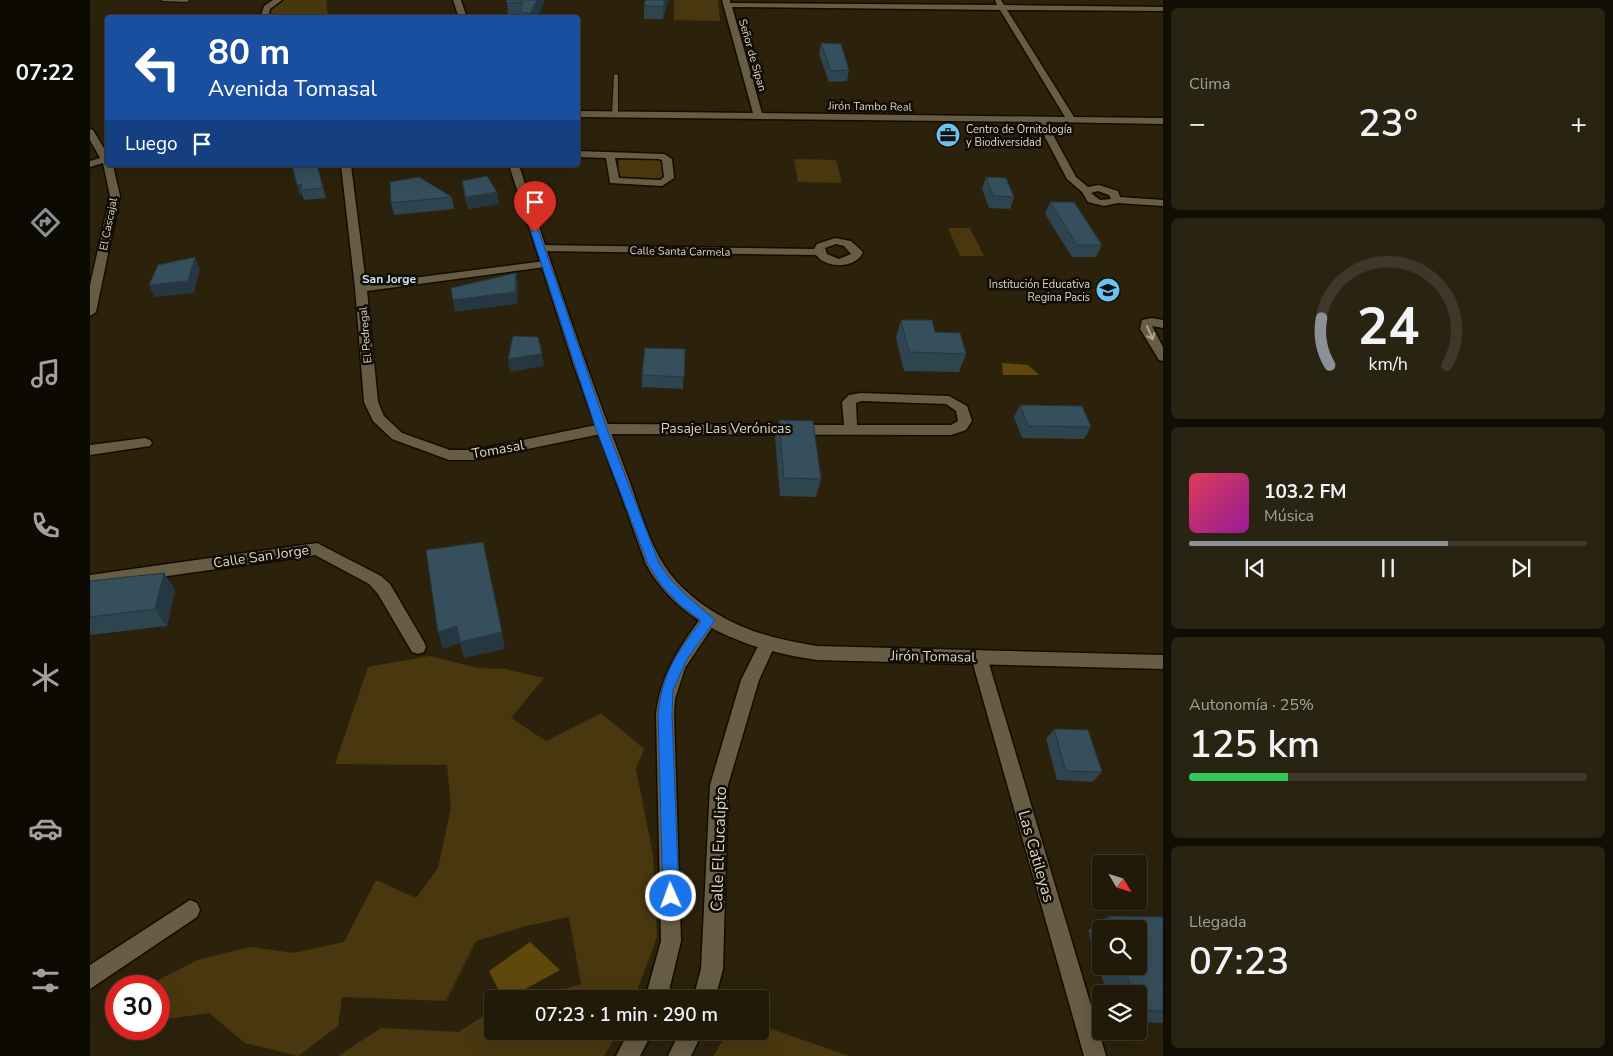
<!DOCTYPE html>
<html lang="es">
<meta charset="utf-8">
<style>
:root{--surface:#211a09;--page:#292312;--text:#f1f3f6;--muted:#a2a19c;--line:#3e382a;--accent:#8c9099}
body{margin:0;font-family:"Nunito Sans",sans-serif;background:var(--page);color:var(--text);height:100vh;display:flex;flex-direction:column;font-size:19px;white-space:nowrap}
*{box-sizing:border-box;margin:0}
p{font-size:16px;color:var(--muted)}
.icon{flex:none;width:28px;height:28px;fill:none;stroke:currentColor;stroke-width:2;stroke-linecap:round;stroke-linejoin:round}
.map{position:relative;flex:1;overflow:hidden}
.drawer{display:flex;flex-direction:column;gap:8px;padding:8px;background:#120e05;width:450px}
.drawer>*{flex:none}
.top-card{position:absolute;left:15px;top:15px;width:475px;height:152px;border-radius:5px;box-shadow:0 5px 20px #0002,0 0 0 1px var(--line);background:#1a4fa0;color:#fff;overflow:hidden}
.needle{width:32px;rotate:128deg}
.fabs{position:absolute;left:1002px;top:855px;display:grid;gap:10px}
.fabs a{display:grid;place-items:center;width:55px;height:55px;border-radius:5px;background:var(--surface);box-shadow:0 5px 20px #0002,0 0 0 1px var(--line);font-size:25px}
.speed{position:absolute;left:15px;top:975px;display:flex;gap:10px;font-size:25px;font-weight:700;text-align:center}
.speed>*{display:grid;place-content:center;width:65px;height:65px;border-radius:50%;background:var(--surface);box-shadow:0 5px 20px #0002,0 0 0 1px var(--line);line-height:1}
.speed .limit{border:8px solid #d22;background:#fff;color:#111}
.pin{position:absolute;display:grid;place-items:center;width:42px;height:42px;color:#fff;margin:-51px -21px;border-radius:50% 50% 50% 0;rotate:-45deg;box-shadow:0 0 5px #0007}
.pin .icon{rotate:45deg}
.me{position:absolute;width:55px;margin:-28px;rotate:358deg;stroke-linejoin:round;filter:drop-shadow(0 0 4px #0008)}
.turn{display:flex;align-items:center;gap:18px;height:105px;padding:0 20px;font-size:22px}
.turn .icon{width:65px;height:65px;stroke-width:2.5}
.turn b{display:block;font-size:35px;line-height:42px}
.then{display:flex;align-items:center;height:48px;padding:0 20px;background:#0003;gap:10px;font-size:19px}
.big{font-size:38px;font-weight:600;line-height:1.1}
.drawer .tile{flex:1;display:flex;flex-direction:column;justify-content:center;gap:8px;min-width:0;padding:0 18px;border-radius:8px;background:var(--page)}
.drawer .dial{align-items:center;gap:0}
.dial svg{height:130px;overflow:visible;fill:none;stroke:var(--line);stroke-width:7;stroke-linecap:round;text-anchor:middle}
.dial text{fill:var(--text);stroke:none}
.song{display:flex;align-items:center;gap:15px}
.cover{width:60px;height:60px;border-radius:8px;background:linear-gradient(135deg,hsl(350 70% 55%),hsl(300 70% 35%))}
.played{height:5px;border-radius:2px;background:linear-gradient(90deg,var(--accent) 65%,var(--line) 65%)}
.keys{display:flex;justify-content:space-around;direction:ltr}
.heat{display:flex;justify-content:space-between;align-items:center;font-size:28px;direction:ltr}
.charge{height:8px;border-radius:4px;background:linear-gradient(90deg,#34c759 25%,var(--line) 0)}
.trip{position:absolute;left:394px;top:990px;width:285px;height:50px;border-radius:5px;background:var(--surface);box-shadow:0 5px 20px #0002,0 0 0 1px var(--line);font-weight:600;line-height:50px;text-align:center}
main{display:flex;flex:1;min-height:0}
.tabs{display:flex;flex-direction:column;width:90px;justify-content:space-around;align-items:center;background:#0d0a04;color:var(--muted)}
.tabs .icon{width:35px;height:35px}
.tabs .current{color:var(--accent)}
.tabs b{font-size:22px;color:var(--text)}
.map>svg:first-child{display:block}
</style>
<main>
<nav class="tabs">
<b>07:22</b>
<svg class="icon current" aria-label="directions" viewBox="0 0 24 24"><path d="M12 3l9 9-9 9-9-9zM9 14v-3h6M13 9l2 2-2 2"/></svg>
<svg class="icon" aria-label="music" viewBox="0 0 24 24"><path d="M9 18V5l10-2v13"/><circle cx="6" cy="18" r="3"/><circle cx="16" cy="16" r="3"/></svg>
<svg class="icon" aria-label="phone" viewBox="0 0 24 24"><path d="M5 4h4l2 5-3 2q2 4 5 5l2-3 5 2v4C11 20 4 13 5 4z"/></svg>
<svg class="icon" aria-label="climate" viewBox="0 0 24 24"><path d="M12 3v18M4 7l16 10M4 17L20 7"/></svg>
<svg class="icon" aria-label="car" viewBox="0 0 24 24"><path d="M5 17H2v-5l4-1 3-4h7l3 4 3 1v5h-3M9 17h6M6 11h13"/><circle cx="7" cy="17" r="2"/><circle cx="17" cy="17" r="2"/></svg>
<svg class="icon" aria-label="filters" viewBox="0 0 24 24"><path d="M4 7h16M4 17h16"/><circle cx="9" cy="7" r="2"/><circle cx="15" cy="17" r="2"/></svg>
</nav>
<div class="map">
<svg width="1073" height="1056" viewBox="0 0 1073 1056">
<rect width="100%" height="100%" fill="#2c220c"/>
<path fill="#49380f" d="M193 0H236L238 17 178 18 184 6Z
M584 0H628L630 21 584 20Z
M529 159H573L574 180H528Z
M704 159 746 160 752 183 708 182Z
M858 228H880L894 256H870Z
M340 656 388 668 416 669 454 678 421 718 456 741 511 713 554 749 546 769 563 855 567 937 544 999H442L491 984 479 917 436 926 386 941 356 1001 252 997 248 1026 208 1056 155 1043 119 1013 69 1020V986H57L107 960 160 947 204 953 254 942 286 880 326 898 348 868 361 808 357 765 245 764 278 667Z
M402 1010V1031H529L514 1056H248L291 1028 369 1032Z
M670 1025 759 1056H623L639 1031H670Z"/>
<path fill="#5f480a" d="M912 363 938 365 949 375H913Z
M440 942 470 970 417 999H413L399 971Z"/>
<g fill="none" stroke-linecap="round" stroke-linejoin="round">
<defs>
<path id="lane" d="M71 0H98L99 1 97 2 73 1Z
M526 74 528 75V114L525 116 522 114 524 75Z"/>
<path id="street" d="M183 0H192L180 9 178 18H170L174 6Z
M632 0H640V3L907 5 905 0H911L914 5 1073 7V11L917 10 984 117 1073 118V124L956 122 986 177 998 187 1009 185 1028 191 1030 197 1073 200V206L1028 203 1014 206 998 202 992 192 977 179 947 122 488 117V111L663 113ZM642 7 910 10 975 117 672 113ZM1008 191 1019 195 1021 199 1010 200 1001 193Z
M0 129 3 130 18 155V165H23L30 196 6 312 0 316V285L20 196 13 163 0 167V161L10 158 0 140Z
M488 151 574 154 582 159 584 178 572 186 520 183 516 158 488 157ZM525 158 569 159 572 160 574 177 570 180 529 178Z
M251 165H261L276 284 455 261 461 264 455 267 277 291 288 402 294 416 312 433 360 450H384L511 424 754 425 752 402 759 395 771 393 859 396 877 406 882 421 876 430 861 435 511 434 384 460H359L302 439 283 421 274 402 265 288ZM771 401 856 404 866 411 868 421 861 425H767L766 403Z
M745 238 761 241 773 252C766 269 736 269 726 255L450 251 445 248 450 245 724 249 727 244ZM746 244 754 246 761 254 749 259 737 254 735 248Z
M1062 318 1073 320V328L1062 326 1073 347V361L1069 360 1050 329 1052 320Z
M55 438 60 440 62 443 60 446 0 455V445Z
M227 543 291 576 300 584 334 642 336 647 334 652 328 654 322 652 288 594 279 584 225 555 0 587V575Z
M619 613 625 615 627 620 595 668 585 699 584 714 591 941 577 999H555L571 941 566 714C571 674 590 646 613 615Z
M677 638 683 640 685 645 669 680 638 785 633 969 625 999H603L611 969 620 785 651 680 671 640Z
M889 650 895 652 897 657 1016 1056H994L881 657 883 652Z
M100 900 107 903 110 910 107 917 0 989V965Z
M539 1031H563L550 1056H526Z
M590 1031H613L601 1056H578Z"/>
<path id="secondary" d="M363 0H371L377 18H369Z
M419 165H429C462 268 497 371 536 472 550 508 560 552 586 581 625 622 672 638 727 646L1073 655V669L727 660C662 651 589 626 556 564L484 366Z"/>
</defs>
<use href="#lane" stroke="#140b00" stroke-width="2"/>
<use href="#street" stroke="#140b00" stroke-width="3"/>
<use href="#secondary" stroke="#140b00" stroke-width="3"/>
<use href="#lane" fill="#675c44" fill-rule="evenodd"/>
<use href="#street" fill="#675c44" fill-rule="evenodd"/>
<use href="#secondary" fill="#675c44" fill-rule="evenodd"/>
</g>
<path fill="#2e444f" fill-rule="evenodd" d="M417 0H455L447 18H418Z
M578 0 573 19H554V6Z
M731 43 759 70 757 81 739 82 729 54Z
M227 165 236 198 214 200 212 194 210 195 207 185Z
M896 177 924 197 920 209 899 208 892 189Z
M372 181 407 192 409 204 378 209 374 193Z
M362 197 364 209 304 215 301 203Z
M960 202 1012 245 1006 257H982L955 214Z
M811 320 845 332 876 354 869 372 814 371 806 338Z
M595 349 593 389 552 387V375Z
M930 405 1001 427 994 439 932 438 924 417Z
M689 420 731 479 726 497 690 496 685 438Z
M74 573 85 590 77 626 0 635V581Z
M964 729 1012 772 1002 782 967 780 956 739Z
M1019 916 1073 917V1023L1049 1022V994H1017L998 930ZM1011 929H1049V966H1011Z"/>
<path fill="#253740" d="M447 0H455L447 18H440V14Z
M575 0H578L573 19V6Z
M212 184 211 190 212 194 210 195 207 185Z
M407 192 409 204 378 209 376 197Z
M105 257 110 269 104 293 64 297 59 285Z
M426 273 428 285 427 304 365 312 363 300Z
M452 354 454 366 420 372 418 359Z
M74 573 85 590 77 626 65 609Z
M367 626 412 632 415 649 374 658 370 643 353 649 348 632Z"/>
<path fill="#354f5c" stroke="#253740" d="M417 0H447L440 14 430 11 433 2 416 3Z
M555 0H575L573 6H554Z
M731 43 751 44 759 70 741 71Z
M202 165H227L233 188 211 190 212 184 207 185Z
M397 176 407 192 376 197 372 181Z
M329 177 362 197 301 203 300 182Z
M896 177 916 178 924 197 903 196Z
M960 202H984L1012 245H987Z
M105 257 98 281 59 285 68 265Z
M426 273 425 292 363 300 361 288Z
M811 320H842L845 332 870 333 876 354 819 352Z
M423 336 448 337 452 354 418 359Z
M555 348 595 349 594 377 552 375Z
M930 405 992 406 1001 427 938 426Z
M689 420 723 421 731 479 694 478Z
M393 542 412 632 370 642 367 626 348 632 336 550Z
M74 573 65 609 0 617V581Z
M964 729 998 730 1012 772 976 771Z
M1019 916 1073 917V1011L1049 1010V994H1043L1034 966H1049V929H1023Z"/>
<defs><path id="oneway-shaft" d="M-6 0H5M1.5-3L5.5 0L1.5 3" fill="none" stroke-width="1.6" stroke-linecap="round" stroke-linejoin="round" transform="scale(1.25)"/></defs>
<use stroke="#aea694" href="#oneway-shaft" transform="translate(1060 333) rotate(66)"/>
<path fill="#1a73e8" stroke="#114b97" d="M445 229 449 232 517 429 569 563 581 580 599 598 625 620 597 659 583 690 582 714 589 896 586 902 581 904 576 902 573 896 568 714C572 673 587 653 611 621L590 605 572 586 558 564 506 429 441 232Z"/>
<defs>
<symbol id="office-disc" viewBox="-11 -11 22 22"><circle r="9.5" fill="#6ac3f1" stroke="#110c04"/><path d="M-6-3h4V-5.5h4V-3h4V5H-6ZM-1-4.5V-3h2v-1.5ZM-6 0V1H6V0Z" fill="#111"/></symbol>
<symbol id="school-disc" viewBox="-11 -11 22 22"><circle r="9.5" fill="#6ac3f1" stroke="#110c04"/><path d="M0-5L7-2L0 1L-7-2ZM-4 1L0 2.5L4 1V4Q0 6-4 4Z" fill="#111"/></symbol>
</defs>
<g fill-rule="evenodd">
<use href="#office-disc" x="844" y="121" width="28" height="28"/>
<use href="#school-disc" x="1004" y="276" width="28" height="28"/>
</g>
<g text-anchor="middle" stroke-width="5" stroke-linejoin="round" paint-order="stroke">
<g font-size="11" fill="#ddd7c9" stroke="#110c04">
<text transform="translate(663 55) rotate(74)" y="4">Señor de Sipan</text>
<text transform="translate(780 106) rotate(1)" y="4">Jirón Tambo Real</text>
<text transform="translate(18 224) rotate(-79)" y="4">El Cascajal</text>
<text transform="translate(590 251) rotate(1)" y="4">Calle Santa Carmela</text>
<text transform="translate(275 335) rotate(-95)" y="4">El Pedregal</text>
</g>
<g font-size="11" fill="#ddd7c9" stroke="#110c04" text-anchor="start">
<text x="876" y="133">Centro de Ornitología<tspan x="876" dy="13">y Biodiversidad</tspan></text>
<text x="1000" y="288" text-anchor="end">Institución Educativa<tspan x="1000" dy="13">Regina Pacis</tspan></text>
</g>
<g font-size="12" font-weight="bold" fill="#c9e8f9" stroke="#110c04">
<text x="299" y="283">San Jorge</text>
</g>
<g font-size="14" fill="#ddd7c9" stroke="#110c04">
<text x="636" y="433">Pasaje Las Verónicas</text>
<text transform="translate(408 449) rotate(-10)" y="5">Tomasal</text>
<text transform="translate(171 556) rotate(-8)" y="5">Calle San Jorge</text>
<text transform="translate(843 656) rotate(1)" y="5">Jirón Tomasal</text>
</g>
<g font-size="16" fill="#ddd7c9" stroke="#110c04">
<text transform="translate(628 849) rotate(-88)" y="6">Calle El Eucalipto</text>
<text transform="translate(947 856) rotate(74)" y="6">Las Catileyas</text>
</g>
</g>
</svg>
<div class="fabs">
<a><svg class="needle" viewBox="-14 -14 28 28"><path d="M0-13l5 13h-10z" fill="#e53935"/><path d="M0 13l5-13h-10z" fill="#a2a19c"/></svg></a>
<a><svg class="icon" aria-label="search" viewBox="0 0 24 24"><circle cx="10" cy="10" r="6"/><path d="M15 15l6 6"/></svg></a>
<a><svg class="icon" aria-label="layers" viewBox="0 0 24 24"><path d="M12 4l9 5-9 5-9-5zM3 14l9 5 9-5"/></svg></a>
</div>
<div class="speed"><div class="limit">30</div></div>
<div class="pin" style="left:445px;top:232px;background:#d93025"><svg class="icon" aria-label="arrive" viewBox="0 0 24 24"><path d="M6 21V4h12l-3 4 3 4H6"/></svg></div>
<svg class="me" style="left:581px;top:896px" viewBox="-20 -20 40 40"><circle r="17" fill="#1a73e8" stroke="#fff" stroke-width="3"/><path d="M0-11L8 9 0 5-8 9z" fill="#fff"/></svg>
<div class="trip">07:23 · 1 min · 290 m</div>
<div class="top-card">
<div class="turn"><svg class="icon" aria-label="left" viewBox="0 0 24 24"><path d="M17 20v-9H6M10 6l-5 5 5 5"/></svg><div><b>80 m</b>Avenida Tomasal</div></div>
<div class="then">Luego<svg class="icon" aria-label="arrive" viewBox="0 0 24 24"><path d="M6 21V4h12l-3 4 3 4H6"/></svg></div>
</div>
</div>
<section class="drawer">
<div class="tile"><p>Clima</p>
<div class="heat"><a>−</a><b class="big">23°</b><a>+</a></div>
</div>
<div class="tile dial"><svg viewBox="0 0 100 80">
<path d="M14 69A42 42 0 1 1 86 69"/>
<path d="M14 69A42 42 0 0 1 9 40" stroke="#8c9099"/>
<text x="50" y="56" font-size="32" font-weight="700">24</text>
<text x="50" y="72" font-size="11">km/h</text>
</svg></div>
<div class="tile">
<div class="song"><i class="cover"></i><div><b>103.2 FM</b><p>Música</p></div></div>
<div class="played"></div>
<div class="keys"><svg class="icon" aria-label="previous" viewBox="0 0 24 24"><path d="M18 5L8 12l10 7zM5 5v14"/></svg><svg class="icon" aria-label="pause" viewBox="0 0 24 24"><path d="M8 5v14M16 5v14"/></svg><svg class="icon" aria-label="next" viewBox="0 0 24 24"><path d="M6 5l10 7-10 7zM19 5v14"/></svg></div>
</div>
<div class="tile"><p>Autonomía · 25%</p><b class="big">125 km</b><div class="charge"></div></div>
<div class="tile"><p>Llegada</p><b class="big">07:23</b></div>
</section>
</main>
